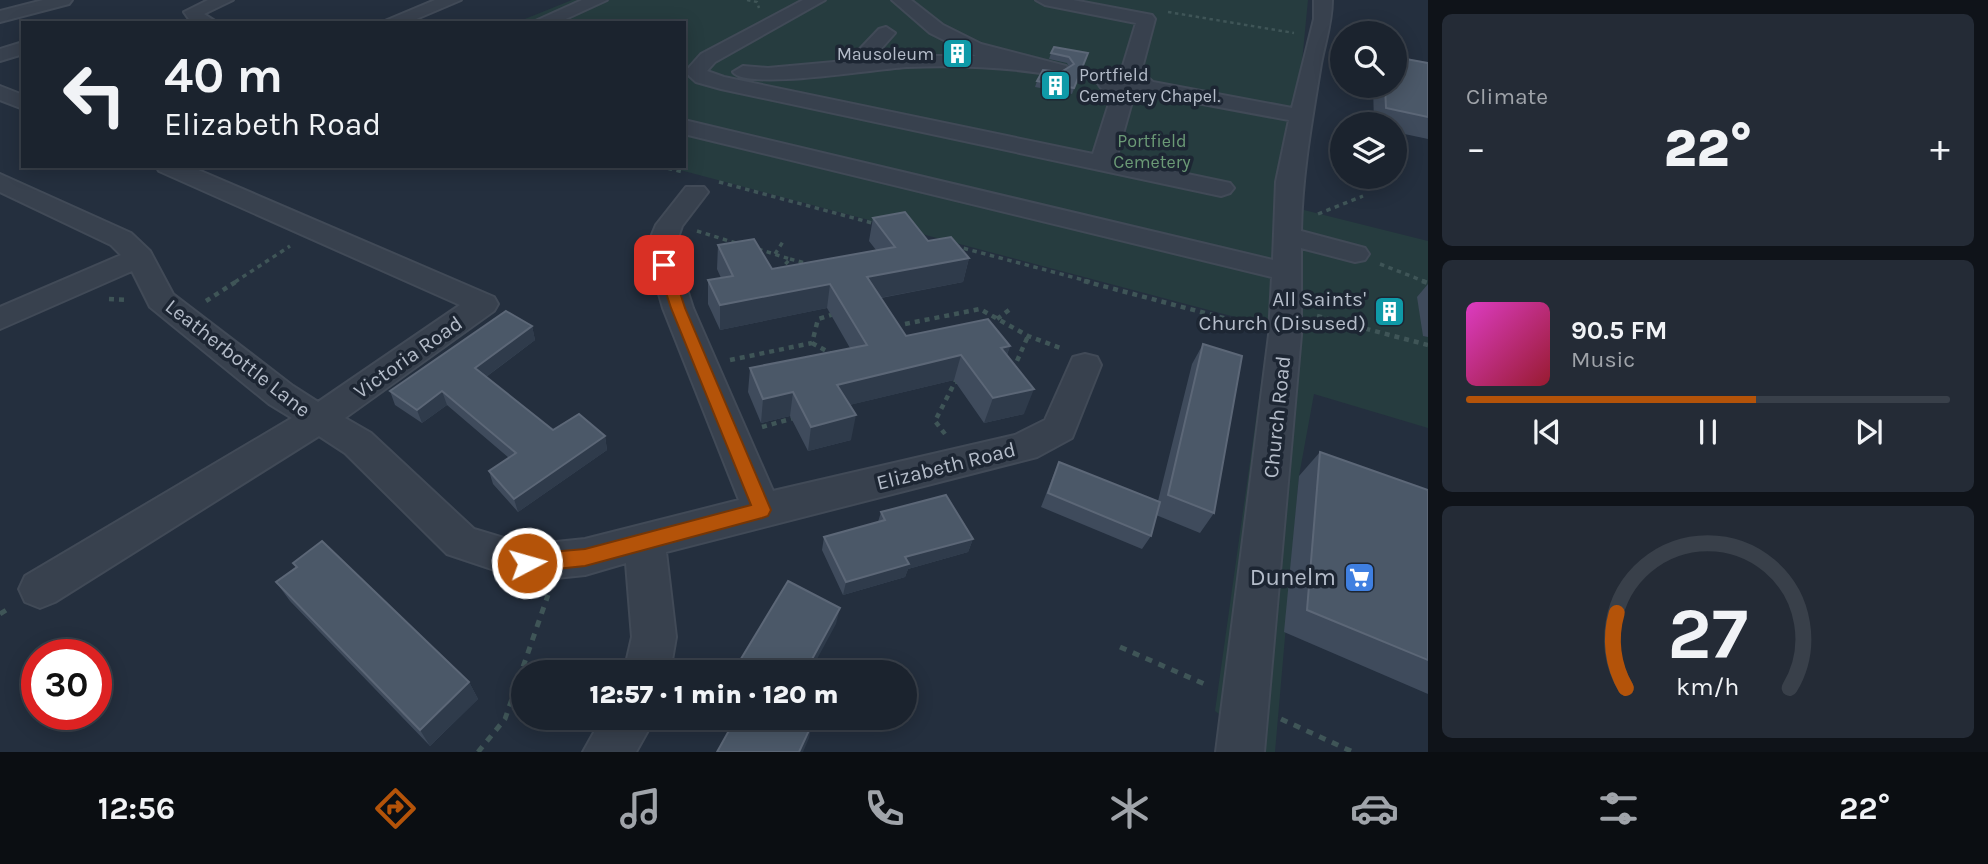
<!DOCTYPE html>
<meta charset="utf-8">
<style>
:root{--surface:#1b232e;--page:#242b36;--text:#f1f3f6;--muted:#a0a4aa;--line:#39404a;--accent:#b45309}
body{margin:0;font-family:Karla,sans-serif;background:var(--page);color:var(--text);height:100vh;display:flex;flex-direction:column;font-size:26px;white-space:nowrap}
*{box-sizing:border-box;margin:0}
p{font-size:23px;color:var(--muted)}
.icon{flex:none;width:38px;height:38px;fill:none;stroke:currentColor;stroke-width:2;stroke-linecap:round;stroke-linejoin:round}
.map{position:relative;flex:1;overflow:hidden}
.side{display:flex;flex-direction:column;gap:14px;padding:14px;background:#0f1319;width:560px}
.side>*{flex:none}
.banner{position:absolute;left:21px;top:21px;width:665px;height:147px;border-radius:0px;box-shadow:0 4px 18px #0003,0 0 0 2px var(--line);background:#1b232e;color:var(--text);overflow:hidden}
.controls{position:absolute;left:1330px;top:21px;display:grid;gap:14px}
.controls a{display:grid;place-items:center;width:77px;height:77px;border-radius:50%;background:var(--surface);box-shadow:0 4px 18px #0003,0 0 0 2px var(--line);font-size:35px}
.speed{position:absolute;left:21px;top:639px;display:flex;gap:14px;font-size:35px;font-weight:700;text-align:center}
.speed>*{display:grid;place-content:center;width:91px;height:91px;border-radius:50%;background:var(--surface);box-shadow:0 4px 18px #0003,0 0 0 2px var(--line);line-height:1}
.speed .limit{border:10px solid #d22;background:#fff;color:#111}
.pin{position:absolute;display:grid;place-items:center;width:60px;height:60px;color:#fff;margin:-30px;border-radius:14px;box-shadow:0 4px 10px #0006}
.me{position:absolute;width:77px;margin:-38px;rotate:84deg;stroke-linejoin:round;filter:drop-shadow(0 0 5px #0008)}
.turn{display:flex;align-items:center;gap:24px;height:147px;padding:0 28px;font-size:32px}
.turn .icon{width:91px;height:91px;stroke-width:2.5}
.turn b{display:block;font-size:49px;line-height:60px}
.big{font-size:52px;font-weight:800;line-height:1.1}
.side .tile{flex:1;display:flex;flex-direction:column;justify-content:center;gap:10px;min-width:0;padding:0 24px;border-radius:10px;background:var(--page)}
.side .dial{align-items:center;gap:0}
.dial svg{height:182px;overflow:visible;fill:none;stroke:var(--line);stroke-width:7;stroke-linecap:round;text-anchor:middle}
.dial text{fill:var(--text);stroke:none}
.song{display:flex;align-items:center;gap:21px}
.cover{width:84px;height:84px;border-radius:10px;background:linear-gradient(135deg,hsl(310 70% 55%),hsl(350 70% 35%))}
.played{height:7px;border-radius:4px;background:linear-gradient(90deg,var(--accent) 60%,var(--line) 60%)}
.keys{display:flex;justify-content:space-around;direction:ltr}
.heat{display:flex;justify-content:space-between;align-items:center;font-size:38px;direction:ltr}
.trip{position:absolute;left:511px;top:660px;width:406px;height:70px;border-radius:35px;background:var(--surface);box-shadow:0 4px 18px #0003,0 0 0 2px var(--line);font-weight:800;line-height:70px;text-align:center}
.dock{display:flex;height:112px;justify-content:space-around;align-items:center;background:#0b0e12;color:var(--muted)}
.dock .icon{width:49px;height:49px}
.dock .current{color:var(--accent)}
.dock b{font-size:32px;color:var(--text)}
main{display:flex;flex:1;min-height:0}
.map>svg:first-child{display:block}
</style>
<main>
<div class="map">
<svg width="1428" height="752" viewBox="0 0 1428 752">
<rect width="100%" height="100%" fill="#242f3e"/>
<path fill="#263c3f" d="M572 0H1308L1288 206 1428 241V428L1314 394 1299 476 1275 752H1244L1247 735 1215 711 1269 326 665 166H684V23H515Z"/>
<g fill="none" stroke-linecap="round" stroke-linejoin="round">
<defs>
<path id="minor" d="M43 0H72L69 4 0 22V11Z
M208 0H233L204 14 218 23 191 22 184 12Z
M435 0H461L407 23H380Z
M582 0H607L557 23H531Z
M803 0H825L715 62 707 71 724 77 1093 154 1112 94 1101 88 1095 79 1110 70 1122 69 1136 23 1045 5 1036 0H1073L1152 15 1155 19 1141 72 1153 82 1292 108 1314 19V0H1332C1332 23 1325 42 1321 64 1312 120 1302 174 1301 231L1365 248 1369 254 1365 260 1355 262 1301 248V335L1264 752H1216L1269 335 1272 277 684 134V120L1273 260 1276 182 1289 120 1149 94 1133 98 1116 159 1230 183 1234 188 1230 193 1221 196 721 89 696 82 685 72 701 54Z
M892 0H911L943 25 981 44 1066 66 1069 70 1059 76C1010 67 959 65 908 67 880 68 746 91 733 72L743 66 768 68 867 59 860 49 879 29 886 27 895 33 880 50 895 56H976L930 33Z
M23 42V54L0 61V49Z
M0 86 23 95V109L0 100Z
M156 166H189L494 297 498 304 494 311 345 418 371 433 474 529 527 545 585 539 739 500 663 308 646 249 656 225 686 187H704L708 192 682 226 674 249 693 308 773 491 1015 435 1045 420 1073 357 1085 354 1097 357 1101 365 1072 438 1037 457 666 552 676 637 670 672H624L632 637 626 563 585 575 527 581 447 554 345 453 319 436 55 602 40 608 25 602 19 589 25 576 292 418 269 404 150 307 132 271 0 329V307L121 255 111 245 0 192V174L131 233 150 251 173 294 293 386 318 402 460 305 159 171Z
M602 718H655L636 752H583Z"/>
</defs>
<use href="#minor" stroke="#414a57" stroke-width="4"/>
<path stroke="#3f5557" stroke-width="2.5" stroke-dasharray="3.5 3.5" stroke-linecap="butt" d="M747 0 757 2 759 8
M1168 12 1294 33"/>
<path stroke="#3f5557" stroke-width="3.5" stroke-dasharray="4.5 4.5" stroke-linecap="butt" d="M659 166 683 172
M719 182 876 224
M1318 214 1363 196
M697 231 739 244
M955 246 1091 282
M758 249 790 259 781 269
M775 254 784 240
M790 259 809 264
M1380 264 1426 282
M235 282 290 246"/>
<path stroke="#3f5557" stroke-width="4.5" stroke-dasharray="5 5" stroke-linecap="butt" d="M1084 281 1254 326
M1422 281 1428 283
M109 299 128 300
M206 301 237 281
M1317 316 1428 345
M997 319 1013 307
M905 324 980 309 1028 336 1063 349
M812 343 832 354
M730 360 812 343 818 319 834 314
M1013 370 1028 336
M762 427 794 418
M945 434 935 421 955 382 960 381"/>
<path stroke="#3f5557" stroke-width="5" stroke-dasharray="7 7" stroke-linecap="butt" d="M0 614 11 607
M1120 647 1209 686
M1281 719 1353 752
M478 752 505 719 548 595"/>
<use href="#minor" fill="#38414e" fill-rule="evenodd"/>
</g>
<path fill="#3f4b5c" d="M1051 53H1088L1072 94 1035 87 1037 81 1061 72 1069 67 1067 63 1049 59Z
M1428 63V139L1395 132V124H1374L1373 86H1395Z
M873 218 969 258 963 282 881 298 906 336 1010 346 1007 355 1024 414 984 423 954 380 849 405 851 440 808 451 790 416 761 423 748 392 750 368 850 348 827 308 720 330 708 304V280L721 278 717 269 718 245 772 269 876 250 869 241Z
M1428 284V337L1423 336 1417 297Z
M532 326 535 340 486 377 553 430 605 436 607 450 518 512 493 484 489 471 509 458 447 405 422 423 395 405 390 391Z
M1203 344 1214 513 1200 533 1156 515 1151 536 1142 549 1041 507 1053 476 1059 462 1158 501 1192 364Z
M1320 452 1428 490V694L1284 632 1299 476Z
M881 512 973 539 968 552 908 569 905 577 843 595 822 550 824 537 878 522Z
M293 563 469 682 478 699 430 746 290 601 276 582 296 567Z"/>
<path fill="#2f3b4b" d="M969 258 963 282 863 301 867 277Z
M830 284 827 308 720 330V305Z
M532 326 535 340 479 382 475 368Z
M1010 346 1001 370V348Z
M961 355 954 380 833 409 837 385Z
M1034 389 1024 414 984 423 993 398Z
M442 391 447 405 422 423 417 410Z
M793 392 790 416 761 423 763 399Z
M856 415 851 440 808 451 811 427Z
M605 436 607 450 518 512 514 499Z
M973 539 968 552 908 569 905 577 843 595 846 582 905 557Z
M840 608 836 624 810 672H805Z
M469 682 478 699 430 746 420 730Z
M812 724 809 738 803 752H799Z"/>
<path fill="#4b5868" stroke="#5c6777" stroke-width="2" d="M1054 47 1088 53 1074 88 1037 81 1043 70 1061 72 1074 64 1069 57 1051 53Z
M1395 57 1428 63V117L1386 108 1385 86H1395Z
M905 212 928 241 951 237 969 258 867 277 906 336 988 319 1010 346 1001 348 1034 389 993 398 961 355 837 385 856 415 811 427 793 392 763 399 750 368 867 345 830 284 720 305 708 280 733 276 718 245 754 239 772 269 895 247 873 218Z
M506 311 532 326 475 368 553 430 579 414 605 436 514 499 489 471 516 453 442 391 417 410 390 391Z
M1203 344 1242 356 1214 513 1168 495Z
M1320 452 1428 490V660L1307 610Z
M1059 462 1160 502 1151 536 1048 493Z
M946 495 973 539 905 557 909 564 846 582 824 537 885 520 881 512Z
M322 541 469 682 420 730 276 582 297 567 293 563Z
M788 581 840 608 805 672H733Z
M736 718H801L812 724 799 752H717Z"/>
<path fill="#b45309" stroke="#753606" stroke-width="2" d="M664 260 671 265 685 308 771 510 768 516 762 518 585 566 527 572 520 569 517 563 520 557 527 554 585 549 751 505 671 308 657 265Z"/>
<defs>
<symbol id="building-square" viewBox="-11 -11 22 22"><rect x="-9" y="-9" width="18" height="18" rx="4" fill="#0f9aa8" stroke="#1d2633"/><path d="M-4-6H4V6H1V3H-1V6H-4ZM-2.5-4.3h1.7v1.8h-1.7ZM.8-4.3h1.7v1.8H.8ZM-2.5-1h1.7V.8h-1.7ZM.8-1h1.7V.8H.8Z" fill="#fff"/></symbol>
<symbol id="supermarket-square" viewBox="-11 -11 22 22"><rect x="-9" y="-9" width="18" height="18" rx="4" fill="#3f7fe0" stroke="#1d2633"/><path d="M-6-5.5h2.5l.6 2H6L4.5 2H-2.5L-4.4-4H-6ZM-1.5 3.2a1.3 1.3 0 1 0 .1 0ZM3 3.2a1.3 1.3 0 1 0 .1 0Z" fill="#fff"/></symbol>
</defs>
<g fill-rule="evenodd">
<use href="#building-square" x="940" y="36" width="35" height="35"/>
<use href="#building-square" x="1038" y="68" width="35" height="35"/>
<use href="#building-square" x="1372" y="294" width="35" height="35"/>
<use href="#supermarket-square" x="1342" y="560" width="35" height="35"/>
</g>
<g text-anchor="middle" stroke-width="7" stroke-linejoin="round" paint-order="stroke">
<g font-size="18" fill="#b4bcc9" stroke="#1d2633" text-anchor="end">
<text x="934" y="60">Mausoleum</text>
<text x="1079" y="81" text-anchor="start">Portfield<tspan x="1079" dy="21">Cemetery Chapel.</tspan></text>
</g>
<g font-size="18" fill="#6b9a76" stroke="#1d2633">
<text x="1152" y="147">Portfield<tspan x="1152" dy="21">Cemetery</tspan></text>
</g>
<g font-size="21" fill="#b4bcc9" stroke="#1d2633" text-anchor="end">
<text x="1366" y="306">All Saints'<tspan x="1366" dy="24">Church (Disused)</tspan></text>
</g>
<g font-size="21" fill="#b4bcc9" stroke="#1d2633">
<text transform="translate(408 357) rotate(-35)" y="7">Victoria Road</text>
<text transform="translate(238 358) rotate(38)" y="7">Leatherbottle Lane</text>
<text transform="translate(1277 417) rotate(-84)" y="7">Church Road</text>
<text transform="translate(946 466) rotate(-14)" y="7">Elizabeth Road</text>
</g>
<g font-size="24" fill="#b4bcc9" stroke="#1d2633" text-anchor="end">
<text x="1336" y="585">Dunelm</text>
</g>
</g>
</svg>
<div class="controls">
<a><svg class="icon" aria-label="search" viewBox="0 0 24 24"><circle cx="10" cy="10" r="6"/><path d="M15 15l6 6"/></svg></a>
<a><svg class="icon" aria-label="layers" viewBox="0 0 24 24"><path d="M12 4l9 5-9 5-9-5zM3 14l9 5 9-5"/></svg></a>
</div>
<div class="speed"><div class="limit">30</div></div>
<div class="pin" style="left:664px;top:265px;background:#d93025"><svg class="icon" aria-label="arrive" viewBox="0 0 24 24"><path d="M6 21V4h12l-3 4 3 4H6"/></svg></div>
<svg class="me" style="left:527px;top:563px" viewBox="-20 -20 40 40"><circle r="17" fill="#b45309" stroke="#fff" stroke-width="3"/><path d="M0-11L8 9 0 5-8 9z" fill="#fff"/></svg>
<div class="trip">12:57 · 1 min · 120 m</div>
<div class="banner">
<div class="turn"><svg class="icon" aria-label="left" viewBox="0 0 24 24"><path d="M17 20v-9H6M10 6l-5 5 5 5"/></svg><div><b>40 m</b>Elizabeth Road</div></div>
</div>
</div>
<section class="side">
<div class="tile"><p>Climate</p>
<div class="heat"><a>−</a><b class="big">22°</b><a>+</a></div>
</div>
<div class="tile">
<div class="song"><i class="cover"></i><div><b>90.5 FM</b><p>Music</p></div></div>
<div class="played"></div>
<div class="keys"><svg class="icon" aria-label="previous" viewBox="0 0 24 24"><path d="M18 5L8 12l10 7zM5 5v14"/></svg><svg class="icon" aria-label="pause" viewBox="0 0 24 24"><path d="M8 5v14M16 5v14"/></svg><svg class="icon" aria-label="next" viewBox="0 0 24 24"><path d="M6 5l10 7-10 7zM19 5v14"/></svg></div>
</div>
<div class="tile dial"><svg viewBox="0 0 100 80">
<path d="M14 69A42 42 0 1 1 86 69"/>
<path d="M14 69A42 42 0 0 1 10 36" stroke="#b45309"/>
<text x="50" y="56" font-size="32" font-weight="700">27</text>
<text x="50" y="72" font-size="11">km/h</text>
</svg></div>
</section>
</main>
<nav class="dock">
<b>12:56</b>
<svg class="icon current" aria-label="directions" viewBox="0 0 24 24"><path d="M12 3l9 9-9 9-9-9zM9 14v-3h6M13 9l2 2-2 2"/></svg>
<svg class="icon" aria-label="music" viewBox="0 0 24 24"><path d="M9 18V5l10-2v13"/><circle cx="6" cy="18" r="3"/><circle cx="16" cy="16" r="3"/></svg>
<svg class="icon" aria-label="phone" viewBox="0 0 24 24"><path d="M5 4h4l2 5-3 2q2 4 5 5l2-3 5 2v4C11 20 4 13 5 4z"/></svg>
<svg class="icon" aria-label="climate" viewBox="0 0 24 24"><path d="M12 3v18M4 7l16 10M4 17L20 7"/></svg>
<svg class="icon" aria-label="car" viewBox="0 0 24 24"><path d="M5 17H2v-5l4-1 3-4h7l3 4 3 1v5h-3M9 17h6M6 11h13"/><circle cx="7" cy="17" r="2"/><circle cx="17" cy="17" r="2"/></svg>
<svg class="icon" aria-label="filters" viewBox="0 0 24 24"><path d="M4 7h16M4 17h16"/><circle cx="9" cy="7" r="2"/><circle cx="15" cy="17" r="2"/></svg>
<b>22°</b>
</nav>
